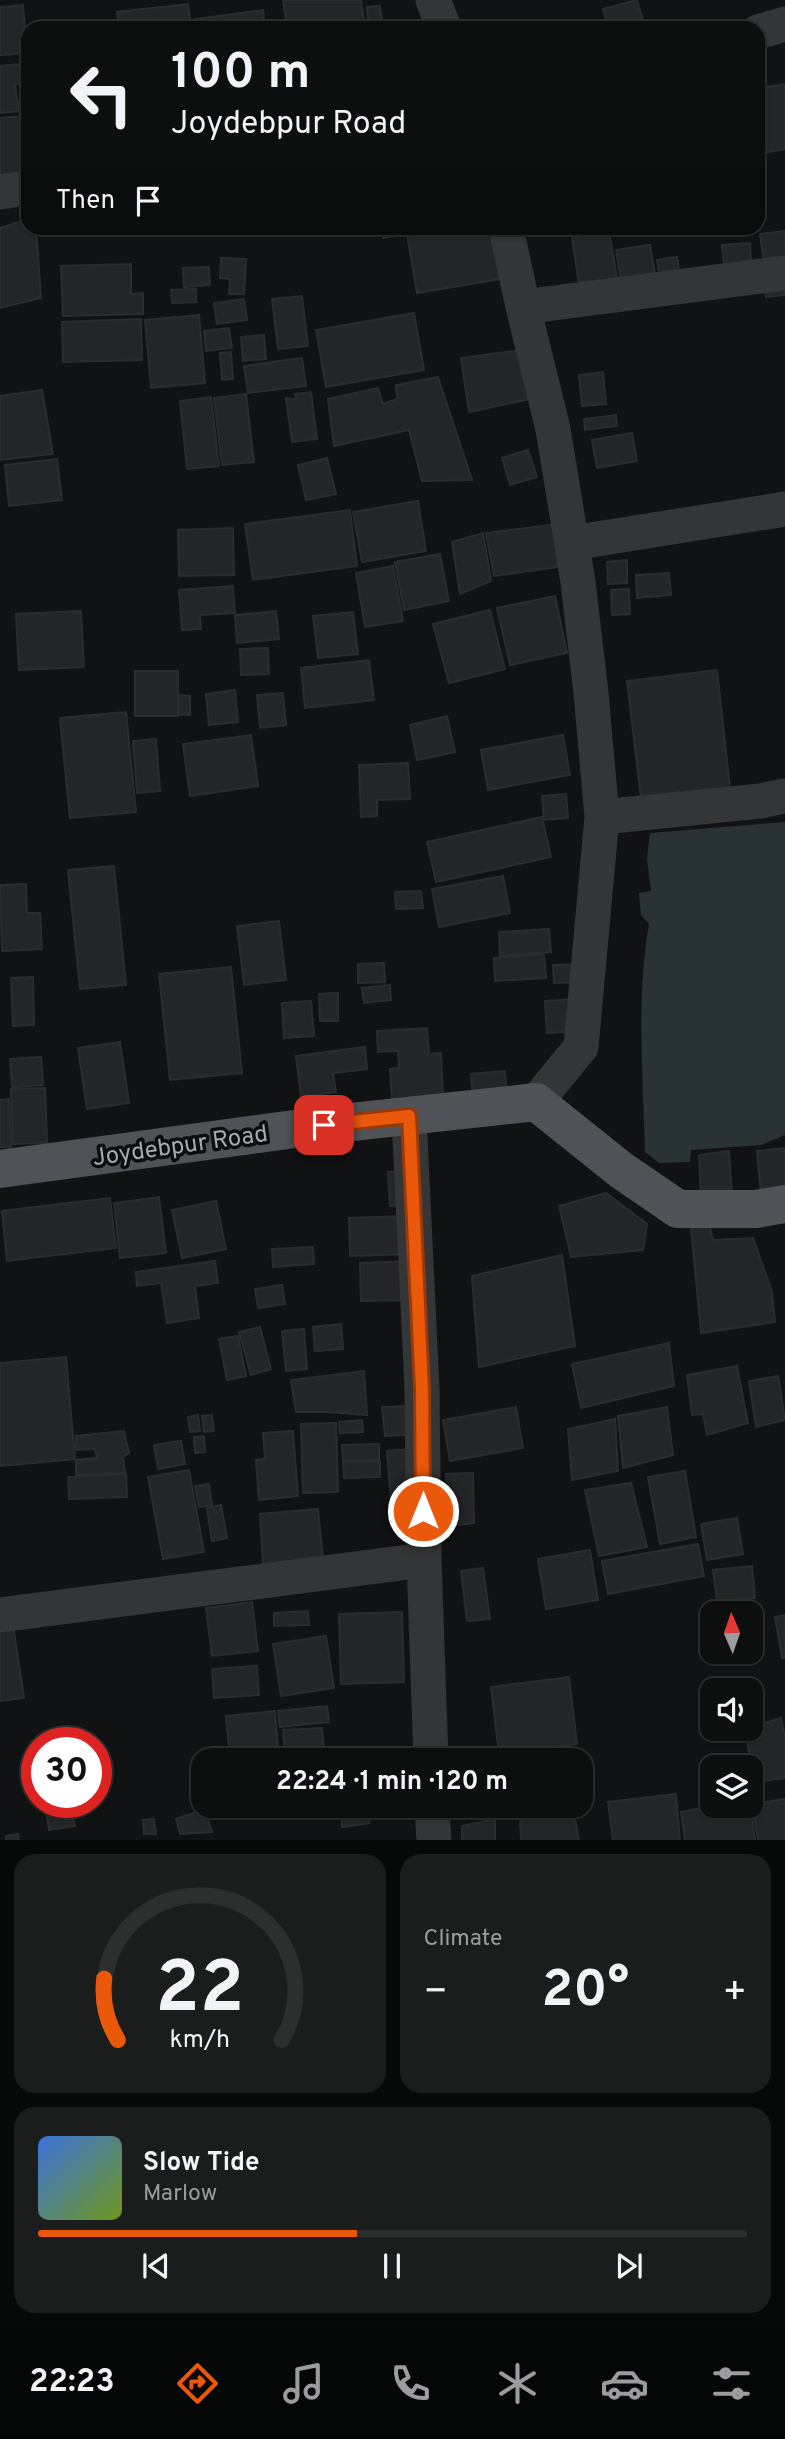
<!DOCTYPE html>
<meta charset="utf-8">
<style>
:root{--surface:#0d0e0e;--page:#1b1c1c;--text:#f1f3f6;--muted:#9a9c9e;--line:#2d2e2e;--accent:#ea580c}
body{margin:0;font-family:Overpass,sans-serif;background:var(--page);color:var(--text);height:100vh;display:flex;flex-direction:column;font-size:26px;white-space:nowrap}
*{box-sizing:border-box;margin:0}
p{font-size:23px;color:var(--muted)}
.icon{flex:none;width:38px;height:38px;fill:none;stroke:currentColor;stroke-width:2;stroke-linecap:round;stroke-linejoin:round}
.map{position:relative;height:1840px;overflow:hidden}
.sheet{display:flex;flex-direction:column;gap:14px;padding:14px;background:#070808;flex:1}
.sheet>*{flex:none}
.guide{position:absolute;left:21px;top:21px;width:744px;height:214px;border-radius:21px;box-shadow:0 2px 5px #0004,0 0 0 2px var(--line);background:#0d0e0e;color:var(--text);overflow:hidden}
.needle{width:46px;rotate:358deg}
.buttons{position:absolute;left:700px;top:1601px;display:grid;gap:14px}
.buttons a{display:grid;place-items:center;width:63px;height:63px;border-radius:14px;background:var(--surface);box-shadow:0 2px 5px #0004,0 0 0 2px var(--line);font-size:35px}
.speed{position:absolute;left:21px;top:1727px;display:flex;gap:14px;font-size:35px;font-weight:700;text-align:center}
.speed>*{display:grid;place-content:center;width:91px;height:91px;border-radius:50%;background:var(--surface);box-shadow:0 2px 5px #0004,0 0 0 2px var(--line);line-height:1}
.speed .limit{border:10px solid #d22;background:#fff;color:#111}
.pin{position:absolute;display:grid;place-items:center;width:60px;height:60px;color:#fff;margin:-30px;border-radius:14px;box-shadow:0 4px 10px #0006}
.me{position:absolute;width:77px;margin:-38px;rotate:0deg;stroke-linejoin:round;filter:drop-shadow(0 0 5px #0008)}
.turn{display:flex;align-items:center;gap:24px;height:147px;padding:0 35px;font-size:32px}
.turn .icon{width:91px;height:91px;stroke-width:2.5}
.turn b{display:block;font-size:49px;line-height:60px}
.then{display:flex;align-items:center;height:66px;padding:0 35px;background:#0003;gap:14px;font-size:26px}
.big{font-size:52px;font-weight:700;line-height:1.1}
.sheet .tile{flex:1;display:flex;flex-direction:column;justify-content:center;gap:10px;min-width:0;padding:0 24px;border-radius:21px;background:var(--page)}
.sheet .dial{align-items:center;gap:0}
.dial svg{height:182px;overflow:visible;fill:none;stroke:var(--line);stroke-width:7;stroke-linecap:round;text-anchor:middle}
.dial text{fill:var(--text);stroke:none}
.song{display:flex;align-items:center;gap:21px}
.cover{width:84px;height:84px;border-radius:10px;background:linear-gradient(135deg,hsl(220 70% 55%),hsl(80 70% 35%))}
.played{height:7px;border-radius:4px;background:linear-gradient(90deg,var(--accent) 45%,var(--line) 45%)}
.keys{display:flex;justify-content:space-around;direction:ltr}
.heat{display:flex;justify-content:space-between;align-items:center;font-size:38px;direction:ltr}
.sheet .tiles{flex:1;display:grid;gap:14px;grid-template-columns:1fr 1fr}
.tile:last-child{grid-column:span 2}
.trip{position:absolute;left:191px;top:1748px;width:402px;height:70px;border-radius:21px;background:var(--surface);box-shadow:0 2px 5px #0004,0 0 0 2px var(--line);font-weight:700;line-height:70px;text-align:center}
.dock{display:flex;height:112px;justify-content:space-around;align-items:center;background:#050606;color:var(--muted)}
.dock .icon{width:49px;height:49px}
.dock .selected{color:var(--accent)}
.dock b{font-size:32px;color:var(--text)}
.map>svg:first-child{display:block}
</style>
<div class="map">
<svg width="785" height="1841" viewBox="0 0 785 1841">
<rect width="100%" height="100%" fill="#111213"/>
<path fill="#293335" d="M785 822V1135L761 1145 691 1150 690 1162 659 1163 645 1152C643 1076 636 998 649 924L641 915 639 893 651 891 647 859 650 833Z"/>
<path fill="#242527" stroke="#2b2c2f" stroke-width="2" d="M283 0H361L365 28H287Z
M637 0 645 28H587L607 23 603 9Z
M188 4 191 28H119L117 12Z
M23 5 27 53 0 55V7Z
M380 6 383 28H369L367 7Z
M263 10 265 28H196L195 19Z
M21 64 24 83 15 84 19 111 0 113V66Z
M785 84V149L758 154V88Z
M24 116 28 177 0 180V118Z
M28 219V228H36L41 298 0 308V228Z
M43 228H82V230L43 232Z
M381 228H498L507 278 417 293 407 234 383 238Z
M609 231 619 290 581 297 572 238Z
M785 231V269L765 271 760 234Z
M750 243 751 263 724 265 722 245Z
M650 245 657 286 623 292 616 250Z
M677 257 681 282 661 285 657 260Z
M221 258 246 259 244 294H229L230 279 220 278Z
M131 264V294L143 293V314L63 316 61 266Z
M209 267 210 285 184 287 183 268Z
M785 277V295L766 297 764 280Z
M196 289V302L172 303 171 290Z
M302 296 308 346 278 349 272 299Z
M244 299 247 320 217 324 214 303Z
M414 313 424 370 326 387 316 330Z
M199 315 205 383 151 388 145 320Z
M141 319 142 360 63 362 62 322Z
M229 328 232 348 206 351 204 331Z
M264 335 266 359 243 361 241 337Z
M529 349 539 397 469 412 461 358Z
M231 352 233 379 222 380 220 353Z
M302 358 306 386 248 393 244 366Z
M603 372 606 404 582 406 579 375Z
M438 377 472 480 422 481 409 430 334 446 328 399 378 388 383 404 397 399 396 385Z
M42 390 53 454 0 460V396Z
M311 392 317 439 292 442 286 398 296 400 295 394Z
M246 394 254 462 222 465 214 398Z
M211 397 219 466 187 469 180 401Z
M616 415 617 426 585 430 584 419Z
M632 433 637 461 597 468 592 440Z
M528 450 537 477 510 485 502 458Z
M327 458 336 494 306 500 298 465Z
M57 459 62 500 9 506 5 465Z
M418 501 426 551 362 562 353 512Z
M350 510 357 566 253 580 245 524Z
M558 524 566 566 494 576 486 533Z
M233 528 234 575 179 576 178 530Z
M483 533 491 581 460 594 452 542Z
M440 554 449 601 404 610 395 562Z
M627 560V583L608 584 607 562Z
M393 566 403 621 365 627 356 573Z
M669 573 671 595 637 598 636 575Z
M233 586 235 613 200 615 201 629 182 630 179 590Z
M629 589 630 614 612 615 611 590Z
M555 596 567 653 510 665 497 608Z
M490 610 505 669 449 683 433 624Z
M81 611 84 667 19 670 16 614Z
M276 611 279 639 237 643 235 615Z
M353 612 358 654 318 658 313 616Z
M268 648 269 674 241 675 240 649Z
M369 660 374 700 305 708 301 668Z
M717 670 730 788 641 798 627 681Z
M135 671H178V716H135Z
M235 690 238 722 209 725 206 694Z
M283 693 286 725 260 728 257 695Z
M179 695 190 696V715H179Z
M126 712 136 812 70 818 60 718Z
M447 716 455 752 417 760 410 725Z
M251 735 258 786 190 796 183 744Z
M563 735 570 775 488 790 481 750Z
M156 739 160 791 137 793 133 741Z
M408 763 410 799 377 800V816L361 817 359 765Z
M566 794 568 818 544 820 542 796Z
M542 817 551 857 436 882 427 842Z
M114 866 126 985 80 989 68 870Z
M503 876 510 913 439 927 432 889Z
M26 884 27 913H40L42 949 2 951 0 885Z
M421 891 423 908 396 909 395 892Z
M279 921 286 980 244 985 237 926Z
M549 929 551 952 500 956 499 932Z
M544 954 546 978 495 981 494 958Z
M384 963 385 982 358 983V964Z
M580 964 581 982 554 983 553 965Z
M231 967 242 1073 170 1080 159 974Z
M33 977 34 1025 13 1026 11 978Z
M390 985 391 1000 364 1003 362 988Z
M338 993V1021H320L319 994Z
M579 999 581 1031 547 1033 545 1001Z
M311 1001 314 1036 284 1038 282 1003Z
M427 1028 429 1054 441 1053 443 1098 392 1101 390 1069 399 1068 398 1051 378 1052 377 1031Z
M120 1042 129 1103 87 1109 78 1048Z
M365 1047 367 1069 333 1073 336 1092 301 1097 296 1056Z
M41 1057 43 1085 12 1087 10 1059Z
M505 1071 507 1097 473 1100 471 1074Z
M45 1088 47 1143 13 1144 11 1089Z
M9 1099 11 1147H0V1100Z
M785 1148V1194L761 1196 757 1151Z
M729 1151 732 1198 701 1199 699 1155Z
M404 1171 405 1205 390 1206 388 1172Z
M606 1193 647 1224 643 1250 571 1257 559 1206Z
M159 1197 166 1253 120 1258 114 1203Z
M110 1198 116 1248 7 1261 2 1211Z
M216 1201 226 1249 182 1258 172 1210Z
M408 1216 409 1254 350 1256 349 1218Z
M709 1223 713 1240 753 1238 772 1292 775 1322 701 1333 691 1227Z
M313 1247 314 1264 273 1267 272 1249Z
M562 1255 575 1346 479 1367 472 1276Z
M215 1261 218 1283 195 1286 199 1318 167 1323 161 1283 137 1286 136 1272Z
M411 1261 412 1300 361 1301 360 1263Z
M282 1285 285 1304 258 1308 255 1289Z
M341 1324 343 1349 315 1351 313 1327Z
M260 1327 271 1369 251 1375 239 1332Z
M304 1329 307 1369 286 1371 282 1331Z
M238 1336 246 1376 227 1380 219 1339Z
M669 1343 674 1386 581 1408 572 1364Z
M66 1357 75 1459 0 1466V1363Z
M737 1366 748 1423 707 1435 703 1414 692 1415 687 1375Z
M364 1371 367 1415 327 1412H296L291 1380Z
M778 1376 785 1420 756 1427 749 1381Z
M405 1406 408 1435 385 1436 382 1407Z
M516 1407 523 1448 450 1461 443 1420Z
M667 1407 673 1455 623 1468 618 1416Z
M198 1415 200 1431 190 1432 188 1417Z
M212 1415 214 1431 204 1432 202 1416Z
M615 1419 618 1471 572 1480 568 1429Z
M362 1420 363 1432 340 1433 339 1422Z
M336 1423 338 1492 303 1493 301 1424Z
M124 1431 129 1453 123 1457 125 1473 76 1475V1460L97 1458 95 1449 76 1450V1436Z
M293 1431 298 1496 259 1500 256 1460 265 1459 263 1433Z
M204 1436 205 1452 195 1453 194 1437Z
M181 1441 185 1464 158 1469 154 1445Z
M379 1444V1460H343L342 1445Z
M411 1449 416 1513 392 1515 387 1451Z
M380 1461V1477L344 1478 343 1462Z
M189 1470 204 1552 163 1559 148 1477Z
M685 1471 696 1537 660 1544 648 1477Z
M473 1473 474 1523 449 1526 446 1474Z
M126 1474 127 1497 69 1499 68 1477Z
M631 1483 647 1547 599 1556 585 1490Z
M209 1484 212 1505 199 1507 195 1486Z
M221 1505 227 1538 212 1541 207 1508Z
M318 1509 323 1560 263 1565 260 1514Z
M737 1518 743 1554 707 1560 701 1524Z
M698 1544 704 1576 608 1594 602 1561Z
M590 1550 598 1600 546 1609 538 1559Z
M752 1566 755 1598 717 1601 713 1570Z
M483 1568 490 1619 467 1621 461 1571Z
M252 1602 258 1651 212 1656 206 1608Z
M746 1604 747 1614H722L721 1609Z
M308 1611 309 1625 274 1626V1613Z
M402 1612 404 1682 341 1684 339 1614Z
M785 1615V1658H782L775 1617Z
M12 1618 24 1698 0 1701V1620Z
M326 1636 334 1688 281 1696 273 1644Z
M257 1666 259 1695 214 1698 212 1669Z
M569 1677 577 1744 499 1754 491 1687Z
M327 1706 329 1722 280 1727 278 1711Z
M275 1711 279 1760H230L226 1716Z
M781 1718 785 1737V1778L754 1782 745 1729Z
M322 1728 325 1760H285L283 1730Z
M388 1754 389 1760H361L360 1758Z
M676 1794 680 1841H613L608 1802Z
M785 1799V1841H758L753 1804Z
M340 1806H398V1812L371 1814 369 1823 342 1827Z
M712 1806H751L755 1841H685L681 1812Z
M205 1809 212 1832 180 1834 176 1819Z
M72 1812 75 1826 49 1830 47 1816Z
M574 1813 579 1841H521L520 1814Z
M154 1819 156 1834H144L143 1820Z
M495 1819V1841H462V1826Z
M18 1834 19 1841H6V1836Z"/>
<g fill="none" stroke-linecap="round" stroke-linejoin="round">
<path stroke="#333537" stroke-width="35" d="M433 0 444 28
M758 32 785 24
M0 192 28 188
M506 228 523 307 553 429 578 582 591 693 602 817 581 1047 536 1102
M523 307 785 273
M572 543 785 509
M602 817 760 801 785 796
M409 1116 422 1389 424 1560 431 1760
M0 1615 424 1560
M432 1806 434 1841"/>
<path stroke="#4f5256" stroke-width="38" d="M0 1169 324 1125 536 1102 621 1170 678 1209H756L785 1204"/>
</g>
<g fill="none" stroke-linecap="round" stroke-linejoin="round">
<defs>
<path id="route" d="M324 1125 409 1116 422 1389 423 1511"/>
</defs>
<use href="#route" stroke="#983908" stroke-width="18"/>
<use href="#route" stroke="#ea580c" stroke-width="12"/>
</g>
<g text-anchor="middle" stroke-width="7" stroke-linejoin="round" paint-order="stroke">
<g font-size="24" fill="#a4acb3" stroke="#0c0d0e">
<text transform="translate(180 1145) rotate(-8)" y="8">Joydebpur Road</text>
</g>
</g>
</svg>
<div class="buttons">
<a><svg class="needle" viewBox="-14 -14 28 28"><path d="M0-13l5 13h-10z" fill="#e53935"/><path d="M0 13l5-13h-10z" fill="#9a9c9e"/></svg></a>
<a><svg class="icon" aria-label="sound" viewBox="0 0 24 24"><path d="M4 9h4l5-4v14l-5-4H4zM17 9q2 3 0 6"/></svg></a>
<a><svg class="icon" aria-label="layers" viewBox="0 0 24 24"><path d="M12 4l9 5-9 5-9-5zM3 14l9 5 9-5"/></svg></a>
</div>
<div class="speed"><div class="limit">30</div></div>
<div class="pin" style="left:324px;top:1125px;background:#d93025"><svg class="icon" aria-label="arrive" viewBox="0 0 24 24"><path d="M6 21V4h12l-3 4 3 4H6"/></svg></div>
<svg class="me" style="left:423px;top:1511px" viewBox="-20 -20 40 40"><circle r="17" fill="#ea580c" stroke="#fff" stroke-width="3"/><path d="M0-11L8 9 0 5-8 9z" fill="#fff"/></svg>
<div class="trip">22:24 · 1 min · 120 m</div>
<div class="guide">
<div class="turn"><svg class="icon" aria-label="left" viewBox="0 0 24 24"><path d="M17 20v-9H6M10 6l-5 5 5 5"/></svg><div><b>100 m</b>Joydebpur Road</div></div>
<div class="then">Then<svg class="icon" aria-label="arrive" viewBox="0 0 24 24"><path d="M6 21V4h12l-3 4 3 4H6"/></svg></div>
</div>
</div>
<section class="sheet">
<div class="tiles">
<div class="tile dial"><svg viewBox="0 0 100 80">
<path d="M14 69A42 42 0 1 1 86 69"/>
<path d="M14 69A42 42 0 0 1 8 42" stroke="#ea580c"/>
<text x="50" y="56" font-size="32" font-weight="700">22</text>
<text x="50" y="72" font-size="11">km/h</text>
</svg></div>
<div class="tile"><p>Climate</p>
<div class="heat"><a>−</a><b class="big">20°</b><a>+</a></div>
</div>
<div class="tile">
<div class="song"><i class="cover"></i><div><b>Slow Tide</b><p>Marlow</p></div></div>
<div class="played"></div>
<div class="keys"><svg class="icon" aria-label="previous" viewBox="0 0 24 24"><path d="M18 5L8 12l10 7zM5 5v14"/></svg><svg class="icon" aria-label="pause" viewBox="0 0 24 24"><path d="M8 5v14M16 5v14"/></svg><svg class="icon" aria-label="next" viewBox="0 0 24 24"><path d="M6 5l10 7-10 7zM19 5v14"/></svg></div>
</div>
</div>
</section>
<nav class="dock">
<b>22:23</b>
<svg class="icon selected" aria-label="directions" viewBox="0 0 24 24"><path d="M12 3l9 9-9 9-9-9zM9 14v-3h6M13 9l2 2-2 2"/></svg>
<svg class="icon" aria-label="music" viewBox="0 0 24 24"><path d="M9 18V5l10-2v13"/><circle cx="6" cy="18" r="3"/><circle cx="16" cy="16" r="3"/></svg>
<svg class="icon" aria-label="phone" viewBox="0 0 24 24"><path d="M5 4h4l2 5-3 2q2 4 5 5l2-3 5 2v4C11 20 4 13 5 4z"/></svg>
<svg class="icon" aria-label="climate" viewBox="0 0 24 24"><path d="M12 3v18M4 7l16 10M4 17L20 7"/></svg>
<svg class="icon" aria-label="car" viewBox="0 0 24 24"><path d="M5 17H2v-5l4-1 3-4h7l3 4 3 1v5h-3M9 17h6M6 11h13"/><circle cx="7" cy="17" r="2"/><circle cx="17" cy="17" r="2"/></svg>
<svg class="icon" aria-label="filters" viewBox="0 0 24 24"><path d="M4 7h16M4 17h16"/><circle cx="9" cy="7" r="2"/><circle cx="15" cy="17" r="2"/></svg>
</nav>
